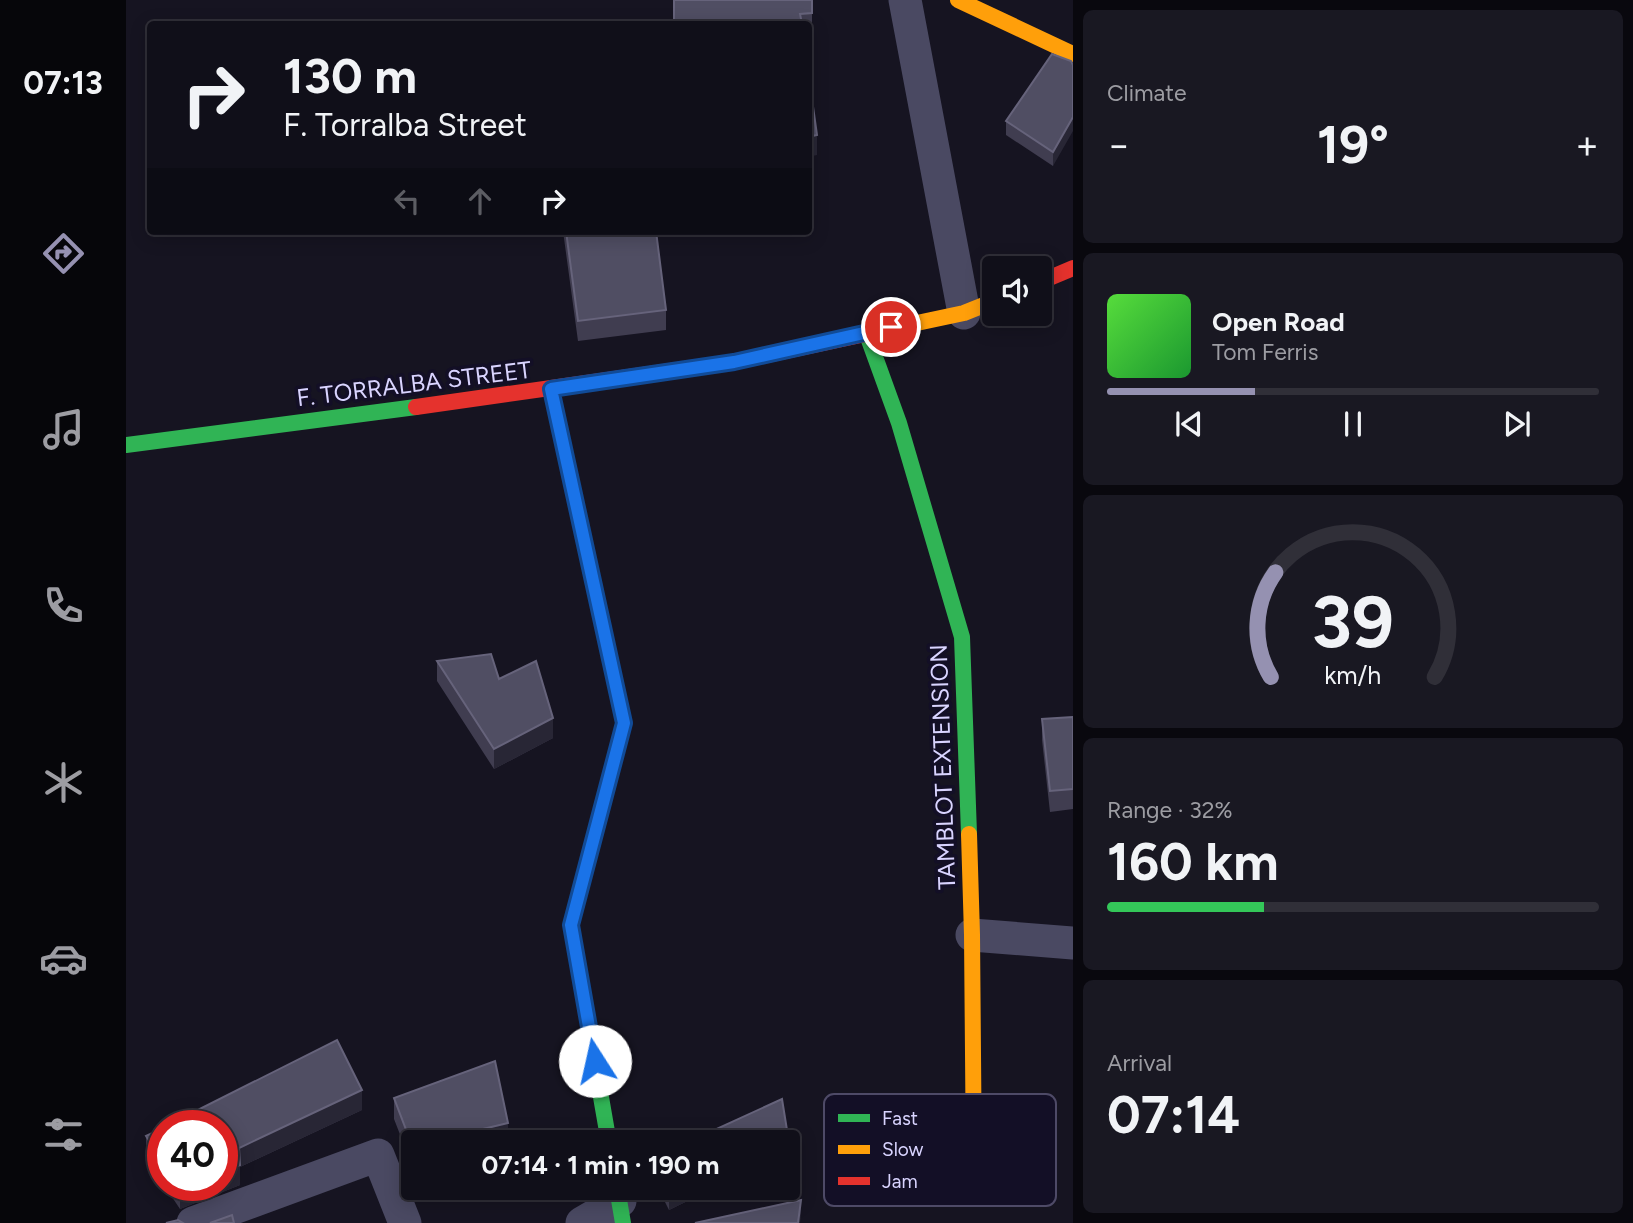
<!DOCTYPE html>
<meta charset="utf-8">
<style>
:root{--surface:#100f19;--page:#191822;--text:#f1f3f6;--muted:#9c9ca2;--line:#302f38;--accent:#9591b1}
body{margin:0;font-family:Figtree,sans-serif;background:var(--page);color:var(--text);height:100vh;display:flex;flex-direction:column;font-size:26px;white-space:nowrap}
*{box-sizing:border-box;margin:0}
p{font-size:23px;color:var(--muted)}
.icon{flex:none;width:38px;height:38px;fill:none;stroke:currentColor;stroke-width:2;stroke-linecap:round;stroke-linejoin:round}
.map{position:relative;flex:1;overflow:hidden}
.panel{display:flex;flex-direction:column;gap:10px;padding:10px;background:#09080e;width:560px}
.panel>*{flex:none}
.banner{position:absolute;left:21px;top:21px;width:665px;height:214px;border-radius:7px;box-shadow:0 4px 18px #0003,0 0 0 2px var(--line);background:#100f19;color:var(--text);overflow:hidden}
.controls{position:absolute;left:856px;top:256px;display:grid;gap:14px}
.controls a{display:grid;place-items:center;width:70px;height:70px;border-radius:7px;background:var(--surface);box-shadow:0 4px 18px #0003,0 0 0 2px var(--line);font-size:35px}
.speed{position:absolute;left:21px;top:1110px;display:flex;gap:14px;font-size:35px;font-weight:700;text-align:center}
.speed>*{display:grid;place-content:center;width:91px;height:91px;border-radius:50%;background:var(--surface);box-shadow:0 4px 18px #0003,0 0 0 2px var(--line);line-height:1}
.speed .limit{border:10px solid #d22;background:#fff;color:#111}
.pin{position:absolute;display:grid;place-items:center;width:60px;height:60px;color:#fff;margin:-30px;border:4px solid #fff;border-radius:50%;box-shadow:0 2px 7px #0007}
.me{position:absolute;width:77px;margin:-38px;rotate:350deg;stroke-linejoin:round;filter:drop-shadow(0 0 5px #0008)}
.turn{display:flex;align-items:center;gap:24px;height:147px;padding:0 21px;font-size:32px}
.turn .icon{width:91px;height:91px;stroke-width:2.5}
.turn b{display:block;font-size:49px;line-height:60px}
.lanes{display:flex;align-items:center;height:66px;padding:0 21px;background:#0003;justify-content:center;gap:35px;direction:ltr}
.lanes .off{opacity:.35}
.big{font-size:52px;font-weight:700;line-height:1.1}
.panel .widget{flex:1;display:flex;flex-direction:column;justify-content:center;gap:10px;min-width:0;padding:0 24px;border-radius:10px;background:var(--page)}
.panel .dial{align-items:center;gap:0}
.dial svg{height:182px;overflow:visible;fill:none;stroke:var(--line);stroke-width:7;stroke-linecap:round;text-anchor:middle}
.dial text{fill:var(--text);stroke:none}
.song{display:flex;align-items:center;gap:21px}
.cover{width:84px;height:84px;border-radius:10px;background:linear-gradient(135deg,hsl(110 70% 55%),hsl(130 70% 35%))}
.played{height:7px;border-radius:4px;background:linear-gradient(90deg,var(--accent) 30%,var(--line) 30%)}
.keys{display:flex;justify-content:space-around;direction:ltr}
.heat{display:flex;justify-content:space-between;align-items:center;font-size:38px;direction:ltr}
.charge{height:10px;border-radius:5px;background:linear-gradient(90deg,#34c759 32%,var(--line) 0)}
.trip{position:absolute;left:275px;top:1130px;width:399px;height:70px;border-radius:7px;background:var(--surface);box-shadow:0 4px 18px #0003,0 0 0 2px var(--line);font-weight:700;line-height:70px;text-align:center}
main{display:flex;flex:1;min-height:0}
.tabs{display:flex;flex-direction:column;width:126px;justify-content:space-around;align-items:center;background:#06060a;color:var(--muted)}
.tabs .icon{width:49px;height:49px}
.tabs .active{color:var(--accent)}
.tabs b{font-size:32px;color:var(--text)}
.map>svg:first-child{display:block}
</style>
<main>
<nav class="tabs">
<b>07:13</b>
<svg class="icon active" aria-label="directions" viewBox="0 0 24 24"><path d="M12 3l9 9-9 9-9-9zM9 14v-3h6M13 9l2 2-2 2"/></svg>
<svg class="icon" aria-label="music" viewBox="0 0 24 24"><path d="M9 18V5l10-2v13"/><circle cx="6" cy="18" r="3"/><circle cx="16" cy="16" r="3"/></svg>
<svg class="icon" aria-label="phone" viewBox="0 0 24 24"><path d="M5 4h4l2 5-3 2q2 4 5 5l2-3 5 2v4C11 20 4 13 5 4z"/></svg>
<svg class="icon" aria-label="climate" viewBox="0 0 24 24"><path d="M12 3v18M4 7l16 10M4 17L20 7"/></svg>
<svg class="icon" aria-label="car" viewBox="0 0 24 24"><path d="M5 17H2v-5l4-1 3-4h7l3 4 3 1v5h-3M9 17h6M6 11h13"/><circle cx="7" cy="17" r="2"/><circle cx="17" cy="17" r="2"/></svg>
<svg class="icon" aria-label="filters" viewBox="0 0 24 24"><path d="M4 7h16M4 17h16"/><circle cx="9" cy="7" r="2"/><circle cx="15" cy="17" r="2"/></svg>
</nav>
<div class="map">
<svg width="947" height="1223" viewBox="0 0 947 1223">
<rect width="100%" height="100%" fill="#161421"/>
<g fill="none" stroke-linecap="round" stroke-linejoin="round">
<path stroke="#4a4962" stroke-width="33" d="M779 0 838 313
M846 935 947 943
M67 1223 252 1155 279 1223
M456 1223 494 1201"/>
<path stroke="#30b455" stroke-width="16" d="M740 332 773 423 836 637 843 834
M0 445 290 407
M471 827 445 925 483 1143
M491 1188 497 1223"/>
<path stroke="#ff9f0a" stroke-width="16" d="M832 0 947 54
M758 330 838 313 868 301
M425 389 498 723 471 827
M843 834 846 935 848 1172"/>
<path stroke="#e5322d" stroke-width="16" d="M914 282 947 268
M290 407 608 362 758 330"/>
</g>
<path fill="#403d50" d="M548 0 686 13V33H682V24H548Z
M947 65 927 166 880 135V121Z
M437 231H530L540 310V330L452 341Z
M311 661 373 679 427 738 368 769 311 681Z
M947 717V809L924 812 916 740V719Z
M268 1098 382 1143H287V1168L268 1119Z
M236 1110 114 1167V1185L54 1209 38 1185H96V1125Z
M37 1128V1183L20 1157V1136Z
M532 1188H588L543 1210Z"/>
<path fill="#282635" d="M947 117V131L927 166V152Z
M691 135V155L682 157V137Z
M427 718V738L368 769V749Z
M236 1090V1110L114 1167V1185L54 1209V1189L65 1185H96V1172L113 1148Z
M382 1123V1143H353V1130Z
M661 1130V1143H623Z
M559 1188H588L543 1210V1196Z
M675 1200V1214L674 1223H672Z"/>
<path fill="#504e63" stroke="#66637b" stroke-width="2" d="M548 0H686V13L674 14 676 24H575L574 21 548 23Z
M926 54 945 61 947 65V117L927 152 880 121Z
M682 71 691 135 682 137Z
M440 231H530L540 310 452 321Z
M365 654 373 679 410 661 427 718 368 749 311 661Z
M947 717V789L924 791 916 719Z
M211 1040 236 1090 113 1148 114 1165 96 1172V1125H42Z
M369 1061 382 1123 353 1130 361 1143H287V1148L268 1098Z
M656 1099 661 1130 623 1143H560Z
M37 1128V1163L20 1136Z
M51 1185H65L54 1189Z
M539 1188H559L543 1196Z
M675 1200 672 1223H569Z
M106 1215 108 1223H84Z
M52 1220 57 1223H40Z"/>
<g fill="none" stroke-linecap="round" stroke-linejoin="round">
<defs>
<path id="route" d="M469 1061 445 925 498 723 425 389 608 362 765 327"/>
</defs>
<use href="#route" stroke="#114b97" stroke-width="18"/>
<use href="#route" stroke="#1a73e8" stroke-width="12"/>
</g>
<g text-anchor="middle" stroke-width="7" stroke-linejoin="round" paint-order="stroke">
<g font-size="24" fill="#d9d4ff" stroke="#130f26">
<text transform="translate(288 384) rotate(-7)" y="8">F. TORRALBA STREET</text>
<text transform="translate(817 767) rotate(-92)" y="8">TAMBLOT EXTENSION</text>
</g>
</g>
<rect x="698" y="1094" width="232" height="112" rx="10" fill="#130f26" stroke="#4e4a67" stroke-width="2"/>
<rect x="712" y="1114" width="32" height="8" fill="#30b455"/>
<rect x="712" y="1145" width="32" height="9" fill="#ff9f0a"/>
<rect x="712" y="1177" width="32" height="8" fill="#e5322d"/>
<g font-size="19" fill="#d9d4ff">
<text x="756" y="1125">Fast</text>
<text x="756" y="1156">Slow</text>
<text x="756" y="1188">Jam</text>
</g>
</svg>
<div class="controls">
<a><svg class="icon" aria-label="sound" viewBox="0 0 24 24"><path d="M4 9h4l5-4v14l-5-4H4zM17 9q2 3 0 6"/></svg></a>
</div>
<div class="speed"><div class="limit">40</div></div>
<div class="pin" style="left:765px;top:327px;background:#d93025"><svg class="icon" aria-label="arrive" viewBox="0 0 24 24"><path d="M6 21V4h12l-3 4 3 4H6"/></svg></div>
<svg class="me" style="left:469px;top:1061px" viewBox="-20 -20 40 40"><circle r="19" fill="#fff"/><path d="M0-13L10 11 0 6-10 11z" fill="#1a73e8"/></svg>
<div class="trip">07:14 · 1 min · 190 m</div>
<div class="banner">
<div class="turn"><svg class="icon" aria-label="right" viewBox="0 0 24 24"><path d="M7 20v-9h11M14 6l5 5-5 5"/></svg><div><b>130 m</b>F. Torralba Street</div></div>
<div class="lanes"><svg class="icon off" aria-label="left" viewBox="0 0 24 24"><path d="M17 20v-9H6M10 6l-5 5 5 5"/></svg><svg class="icon off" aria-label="ahead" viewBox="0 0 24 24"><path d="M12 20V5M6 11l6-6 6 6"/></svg><svg class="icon" aria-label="right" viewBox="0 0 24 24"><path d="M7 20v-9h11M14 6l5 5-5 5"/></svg></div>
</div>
</div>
<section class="panel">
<div class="widget"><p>Climate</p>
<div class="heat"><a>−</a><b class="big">19°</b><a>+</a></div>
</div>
<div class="widget">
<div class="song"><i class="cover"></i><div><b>Open Road</b><p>Tom Ferris</p></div></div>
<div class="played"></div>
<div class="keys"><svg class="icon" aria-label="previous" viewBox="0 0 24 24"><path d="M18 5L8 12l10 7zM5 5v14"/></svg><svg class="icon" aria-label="pause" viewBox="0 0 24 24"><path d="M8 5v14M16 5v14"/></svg><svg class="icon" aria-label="next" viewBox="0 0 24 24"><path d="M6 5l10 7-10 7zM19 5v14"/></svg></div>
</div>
<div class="widget dial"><svg viewBox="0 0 100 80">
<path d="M14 69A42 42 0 1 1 86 69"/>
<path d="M14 69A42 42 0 0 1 16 23" stroke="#9591b1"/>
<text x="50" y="56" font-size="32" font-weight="700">39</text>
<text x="50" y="72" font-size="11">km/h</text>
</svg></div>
<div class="widget"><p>Range · 32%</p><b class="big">160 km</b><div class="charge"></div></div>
<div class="widget"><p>Arrival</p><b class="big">07:14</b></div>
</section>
</main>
